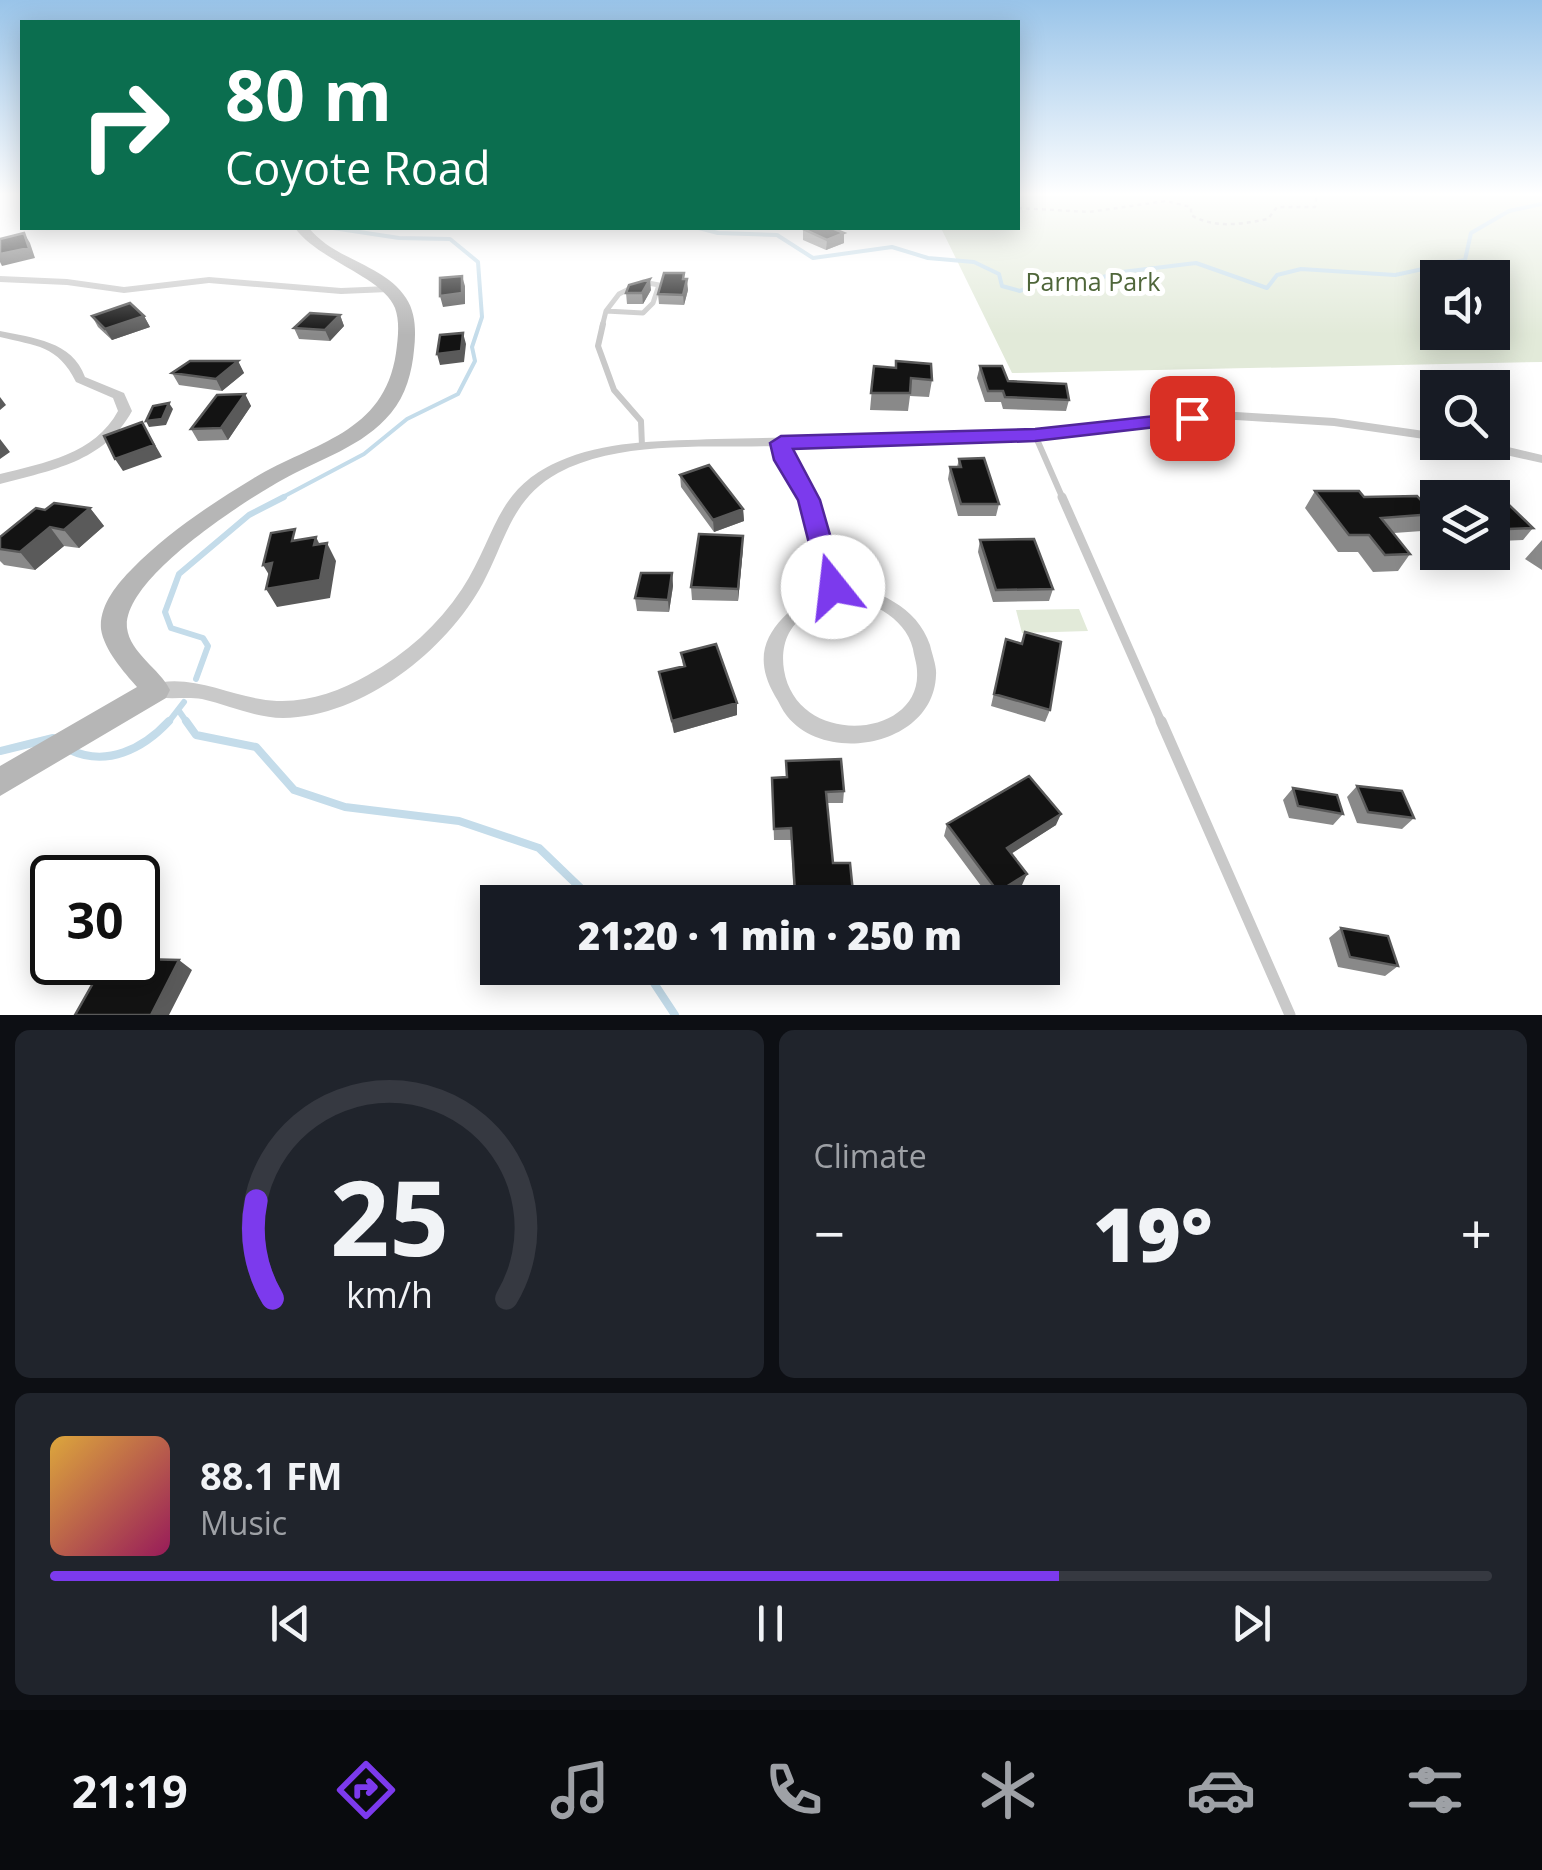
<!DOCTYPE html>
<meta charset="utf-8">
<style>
:root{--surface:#171b24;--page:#20242c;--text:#f1f3f6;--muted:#9ea1a6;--line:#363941;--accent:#7c3aed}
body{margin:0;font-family:"Open Sans",sans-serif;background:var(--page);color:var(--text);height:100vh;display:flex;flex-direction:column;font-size:38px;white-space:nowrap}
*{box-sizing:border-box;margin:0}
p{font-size:32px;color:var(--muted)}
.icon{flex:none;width:55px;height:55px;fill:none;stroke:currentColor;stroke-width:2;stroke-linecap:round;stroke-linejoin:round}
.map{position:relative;height:1015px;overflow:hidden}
.drawer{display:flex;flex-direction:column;gap:15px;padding:15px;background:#0d0f14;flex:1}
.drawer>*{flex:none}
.hud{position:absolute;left:20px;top:20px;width:1000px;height:210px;border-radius:0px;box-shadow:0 5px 25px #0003;background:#0b6e4f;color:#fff;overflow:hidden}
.controls{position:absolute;left:1420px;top:260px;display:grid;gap:20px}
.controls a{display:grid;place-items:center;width:90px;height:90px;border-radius:0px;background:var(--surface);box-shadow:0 5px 25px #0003;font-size:50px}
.speed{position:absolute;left:30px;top:855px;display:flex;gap:20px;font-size:50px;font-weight:700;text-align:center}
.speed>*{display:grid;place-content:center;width:130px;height:130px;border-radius:50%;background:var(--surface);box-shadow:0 5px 25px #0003;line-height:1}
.speed .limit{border:5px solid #111;border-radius:15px;background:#fff;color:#111}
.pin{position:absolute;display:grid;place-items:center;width:85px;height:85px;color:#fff;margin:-42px;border-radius:20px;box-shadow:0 5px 15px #0006}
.me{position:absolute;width:110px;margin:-55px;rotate:344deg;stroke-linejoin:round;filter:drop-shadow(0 0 8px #0008)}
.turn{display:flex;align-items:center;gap:35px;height:210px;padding:0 40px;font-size:45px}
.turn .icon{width:130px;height:130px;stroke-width:2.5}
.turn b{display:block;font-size:70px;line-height:85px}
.big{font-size:75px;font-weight:800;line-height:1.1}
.drawer .card{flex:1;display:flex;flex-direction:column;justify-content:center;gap:15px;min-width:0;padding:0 35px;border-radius:15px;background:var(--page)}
.drawer .dial{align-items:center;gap:0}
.dial svg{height:260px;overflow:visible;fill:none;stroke:var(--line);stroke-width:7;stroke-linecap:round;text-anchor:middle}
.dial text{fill:var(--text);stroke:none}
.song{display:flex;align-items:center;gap:30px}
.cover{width:120px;height:120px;border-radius:15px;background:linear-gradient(135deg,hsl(40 70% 55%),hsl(330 70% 35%))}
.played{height:10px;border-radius:5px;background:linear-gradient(90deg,var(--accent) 70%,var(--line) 70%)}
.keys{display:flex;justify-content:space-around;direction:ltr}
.heat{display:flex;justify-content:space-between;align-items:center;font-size:55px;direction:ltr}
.drawer .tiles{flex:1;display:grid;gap:15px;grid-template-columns:1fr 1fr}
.card:last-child{grid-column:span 2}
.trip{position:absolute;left:480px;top:885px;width:580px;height:100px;border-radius:0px;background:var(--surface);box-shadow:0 5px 25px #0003;font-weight:800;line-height:100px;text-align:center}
.tab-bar{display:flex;height:160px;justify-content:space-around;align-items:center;background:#090b0e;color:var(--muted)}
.tab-bar .icon{width:70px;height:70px}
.tab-bar .current{color:var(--accent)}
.tab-bar b{font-size:45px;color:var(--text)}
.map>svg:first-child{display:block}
</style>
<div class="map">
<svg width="1542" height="1015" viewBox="0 0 1542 1015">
<rect width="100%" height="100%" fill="#fff"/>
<path fill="#e2ead9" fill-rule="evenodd" d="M1018 193H1542V362L1012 373 941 228H1018ZM1438 278H1492V332H1438Z
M1079 609 1088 631 1022 633 1016 610Z"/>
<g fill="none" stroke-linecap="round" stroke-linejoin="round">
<path stroke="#c4dcea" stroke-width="4" d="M699 228 718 233 777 235 813 258 892 247 928 258 974 262 999 274 1002 286 1020 291 1041 281 1080 283 1122 272 1196 263 1267 288 1277 275 1301 269 1395 275 1465 260 1471 233 1509 211 1542 204
M279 499 364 454 407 419 458 394 475 361 472 347 482 317 478 262 450 239 399 238 333 228"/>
<path stroke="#c4dcea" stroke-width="6" d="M196 679 208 646 203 638 171 628 165 612 179 574 249 515 284 497
M179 711 188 724
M167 724 184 702"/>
<path stroke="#c4dcea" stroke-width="8" d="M186 721 196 735 256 747 294 790 345 807 459 821 539 848 595 902
M70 750C107 767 143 749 169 721
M0 751 53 738
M644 968 675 1015"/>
<path stroke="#c9c9c9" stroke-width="2.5" stroke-dasharray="4 4" stroke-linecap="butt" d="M1018 208 1089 212 1166 201 1191 207V215C1215 229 1242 224 1268 219L1277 207H1315L1317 193"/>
<path stroke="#c9c9c9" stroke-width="5" d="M643 282 659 285 653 303 643 313 606 311 619 294Z
M602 327 606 311"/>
<path stroke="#c9c9c9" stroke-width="6" d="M603 324 598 346 614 390 641 421 642 446
M1035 435 1063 499"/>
<path stroke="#c9c9c9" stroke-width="9" d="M1062 497 1162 724"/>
<path stroke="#c9c9c9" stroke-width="11" d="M1161 721 1290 1015"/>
<path fill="#c9c9c9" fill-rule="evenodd" d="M0 276 67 279 124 287 209 277 341 288 388 286 393 289 388 292 341 294 209 283 124 293 67 285 0 282Z
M0 331C33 338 72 341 85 377L124 393 132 411C104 462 52 470 0 484V474C44 463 95 454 118 411L113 398 76 382C58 345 36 346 0 337Z
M1236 412 1334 418 1438 433V441L1334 426 1236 420 1035 439 789 446 792 460 821 512 840 582C877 590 917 606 930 645 932 654 937 667 936 675 934 745 827 766 787 716 782 710 779 702 775 696 743 641 785 613 824 585L805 512 778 460 775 446C707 448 619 440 558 473 511 499 506 540 483 583 447 650 363 717 283 718 255 718 229 705 202 699 185 696 166 701 149 695L147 690 149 685C187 673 224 693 260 699 298 706 335 694 368 675 406 654 438 625 462 589 498 534 494 486 567 458 614 440 666 441 716 439 761 438 806 437 852 436 912 434 973 434 1033 431 1101 428 1169 418 1236 412ZM836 594C867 600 905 615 913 649 914 656 917 664 917 671 922 739 797 749 784 670 782 658 783 644 789 633 799 615 820 605 836 594Z
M1459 442H1487L1542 455V463L1461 445Z"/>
<path fill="#b6b6b6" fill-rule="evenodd" d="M295 228H309C334 260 384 264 406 298 416 313 416 332 414 350 412 372 406 395 391 413 363 447 319 459 282 480 243 502 122 579 127 628 130 653 160 669 170 690L166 698 0 796V766L137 687C124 672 104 650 101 629 99 606 117 584 132 569 167 533 211 504 254 478 314 442 384 434 396 353 398 338 400 322 395 308 383 277 319 261 295 228Z"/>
</g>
<path fill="#898989" d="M803 229 844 243 826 250 803 240Z
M685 279 688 290 684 305 659 304 658 294Z
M651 290 643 304H627L626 293Z
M340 315 344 326 330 341 299 339 294 328Z
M92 316H144L150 327 112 340 98 327Z
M238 361 244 373 222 391 179 385 172 373Z
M874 366 932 380 929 397 910 396 908 411 870 410Z
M980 366 1008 381 1069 400 1066 411 1003 409 1001 402H985L977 378Z
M245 394 251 406 228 440 198 441 191 429Z
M959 459 999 504 996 516H958L948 479 950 467H957Z
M680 475 743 509 744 521 714 532 681 487Z
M1315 491 1364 497 1434 514 1422 531 1394 533 1410 554 1398 571 1373 572 1358 552H1338L1305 508Z
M1492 503 1533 528 1523 540 1499 541 1492 535Z
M90 508 104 526 79 548 64 546 35 570 4 565 0 561V537L45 510Z
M980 540 1053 589 1049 601 993 602 978 552Z
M1542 540V570L1525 559Z
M743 548 738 601 692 600 691 587Z
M672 573 673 586 669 612 637 611 635 598Z
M1025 632 1050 710 1045 722 991 706 1006 639 1021 643Z
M681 653 737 703V715L674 733 659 672 683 666Z
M786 761 844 791 843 803H827L833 863 854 902H794L791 840H774L772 778 786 777Z
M1357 786 1414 818 1402 829 1357 823 1347 797Z
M1293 788 1343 814 1333 825 1289 818 1283 800Z
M947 824 1056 825 1011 853 1022 885 993 902 944 836Z
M1341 928 1398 966 1385 976 1338 967 1329 938Z"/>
<path fill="#5a5a5a" d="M24 233 30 243 35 258 2 266 0 262V254Z
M844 233V243L826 250 827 240Z
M462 276 465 286V304L443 307 440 296Z
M650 279 651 290 643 304 642 293Z
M687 279 688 290 684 305 683 295Z
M340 315 344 326 330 341 325 330Z
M144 316 150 327 112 340 105 329Z
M463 333 466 344 464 362 440 365 437 354Z
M238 361 244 373 222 391 216 379Z
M245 394 251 406 228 440 221 428Z
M0 397 6 405 0 410Z
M169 403 173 409 166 425 149 427 146 421Z
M142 422 162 457 123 471 115 459Z
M0 439 10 452 0 459Z
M90 508 104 526 79 548 64 530Z
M743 509 744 521 714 532 713 520Z
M50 527 64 546 35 570 20 552Z
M743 536V548L738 601V589Z
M316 537 325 555 327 543 336 561 330 598 277 607 266 589 314 545Z
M272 563 274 583 263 565Z
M672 573 673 586 669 612 668 600Z
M737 703V715L674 733 672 721Z
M1061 814 1056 825 1003 859 1007 848Z
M1027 874 1022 885 994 902 998 892Z
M179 960 192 970 169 1015H151Z"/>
<path fill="#131313" stroke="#5a5a5a" stroke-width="2.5" d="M808 228H832L844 233 827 240 803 229Z
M24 233 29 248 0 254V239Z
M664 273H684L683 279H687L683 295 658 294Z
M462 276V293L440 296V278Z
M650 279 642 293H626L629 285Z
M130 303 144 316 105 329 92 316Z
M310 313 340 315 325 330 294 328Z
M463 333 461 351 437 354 440 335Z
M190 361H238L216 379 172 373Z
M896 361 931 364 932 380 911 378 910 393H871L874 366 896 368Z
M980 366H1002L1008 381 1066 384 1069 400 1005 397 1003 391H988Z
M245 394 221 428 191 429 217 395Z
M169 403 162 419 146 421 153 406Z
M142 422 154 445 115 459 104 436Z
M984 458 999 504H961L950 467H961L959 459Z
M709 465 743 509 713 520 680 475Z
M1315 491H1359L1364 497 1417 496 1434 514 1381 518 1410 554 1385 555 1369 535H1349Z
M54 503 90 508 64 530 50 527 20 552 0 549V537L36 508 45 510Z
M1492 503H1507L1533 528 1509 529 1492 513Z
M295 529 292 541 316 537 314 545 327 543 320 580 266 589 272 563 263 565 271 533Z
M699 534 743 536 738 589 691 587Z
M1034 539 1053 589 996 590 980 540Z
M641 573H672L668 600 635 598Z
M1025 632 1061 642 1050 710 994 694 1006 639 1022 644Z
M716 644 737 703 672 721 659 672 685 666 681 653Z
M841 759 844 791 826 792 833 863H850L854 902H815L814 891 795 892 791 828 774 829 772 778 787 777 786 761Z
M1029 776 1061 814 1007 848 1027 874 998 892 947 824Z
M1357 786 1402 791 1414 818 1368 812Z
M1293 788 1337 795 1343 814 1298 806Z
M1341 928 1388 936 1398 966 1350 957Z
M138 959 179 960 151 1015H75L105 962H138Z"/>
<linearGradient id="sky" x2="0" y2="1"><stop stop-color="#99c4e9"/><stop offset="0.58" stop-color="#fff"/><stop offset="1" stop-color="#fff" stop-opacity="0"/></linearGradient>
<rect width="1542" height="335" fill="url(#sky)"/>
<path fill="#7c3aed" stroke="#51269a" stroke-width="2.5" d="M1192 412 1202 418 1199 422 1035 441 793 449 820 500 845 587 842 594H824L820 587 798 500 774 460 770 443 781 436 1035 429Z"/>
<g text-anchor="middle" stroke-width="10" stroke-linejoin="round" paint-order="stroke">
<g font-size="25" fill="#4f663a" stroke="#fff">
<text x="1093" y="291">Parma Park</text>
</g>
</g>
</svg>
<div class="controls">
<a><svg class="icon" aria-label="sound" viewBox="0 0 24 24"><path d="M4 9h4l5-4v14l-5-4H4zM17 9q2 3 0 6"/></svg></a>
<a><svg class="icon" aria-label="search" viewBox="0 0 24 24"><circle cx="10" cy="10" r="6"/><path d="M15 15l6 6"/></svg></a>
<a><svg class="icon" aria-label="layers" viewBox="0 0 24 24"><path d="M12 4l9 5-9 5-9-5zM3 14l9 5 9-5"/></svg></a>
</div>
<div class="speed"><div class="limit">30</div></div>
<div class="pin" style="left:1192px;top:418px;background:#d93025"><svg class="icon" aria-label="arrive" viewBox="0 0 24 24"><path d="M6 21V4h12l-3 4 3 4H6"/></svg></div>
<svg class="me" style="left:833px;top:587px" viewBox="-20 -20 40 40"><circle r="19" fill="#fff"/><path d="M0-13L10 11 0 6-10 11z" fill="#7c3aed"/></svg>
<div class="trip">21:20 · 1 min · 250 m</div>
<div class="hud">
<div class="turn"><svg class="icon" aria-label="right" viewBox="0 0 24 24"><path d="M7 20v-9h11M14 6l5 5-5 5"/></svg><div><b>80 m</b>Coyote Road</div></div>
</div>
</div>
<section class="drawer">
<div class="tiles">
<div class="card dial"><svg viewBox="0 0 100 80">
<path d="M14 69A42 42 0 1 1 86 69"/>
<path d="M14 69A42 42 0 0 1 9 39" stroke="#7c3aed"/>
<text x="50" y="56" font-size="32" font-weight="700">25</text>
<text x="50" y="72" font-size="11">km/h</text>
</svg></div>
<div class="card"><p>Climate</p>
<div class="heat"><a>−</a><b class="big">19°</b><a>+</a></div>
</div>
<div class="card">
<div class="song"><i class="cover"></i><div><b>88.1 FM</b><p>Music</p></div></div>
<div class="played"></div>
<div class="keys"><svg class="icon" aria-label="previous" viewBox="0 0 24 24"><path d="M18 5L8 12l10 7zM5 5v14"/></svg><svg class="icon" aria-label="pause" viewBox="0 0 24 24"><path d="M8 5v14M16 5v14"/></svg><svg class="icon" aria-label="next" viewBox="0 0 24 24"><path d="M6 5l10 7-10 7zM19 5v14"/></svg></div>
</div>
</div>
</section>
<nav class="tab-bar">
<b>21:19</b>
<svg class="icon current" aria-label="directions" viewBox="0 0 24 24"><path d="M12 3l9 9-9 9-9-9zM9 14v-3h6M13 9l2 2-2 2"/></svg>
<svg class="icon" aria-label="music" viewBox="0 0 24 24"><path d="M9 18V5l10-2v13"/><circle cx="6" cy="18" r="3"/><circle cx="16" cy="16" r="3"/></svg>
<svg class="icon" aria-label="phone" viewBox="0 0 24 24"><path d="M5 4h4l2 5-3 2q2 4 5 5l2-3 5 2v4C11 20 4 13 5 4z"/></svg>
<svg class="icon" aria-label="climate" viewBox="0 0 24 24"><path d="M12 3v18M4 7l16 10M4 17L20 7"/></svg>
<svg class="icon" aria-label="car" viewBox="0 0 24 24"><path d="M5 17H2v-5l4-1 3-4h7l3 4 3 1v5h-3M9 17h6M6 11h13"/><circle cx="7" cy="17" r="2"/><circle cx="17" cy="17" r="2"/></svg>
<svg class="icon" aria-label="filters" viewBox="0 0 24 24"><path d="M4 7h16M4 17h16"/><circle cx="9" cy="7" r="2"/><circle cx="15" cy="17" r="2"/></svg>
</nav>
